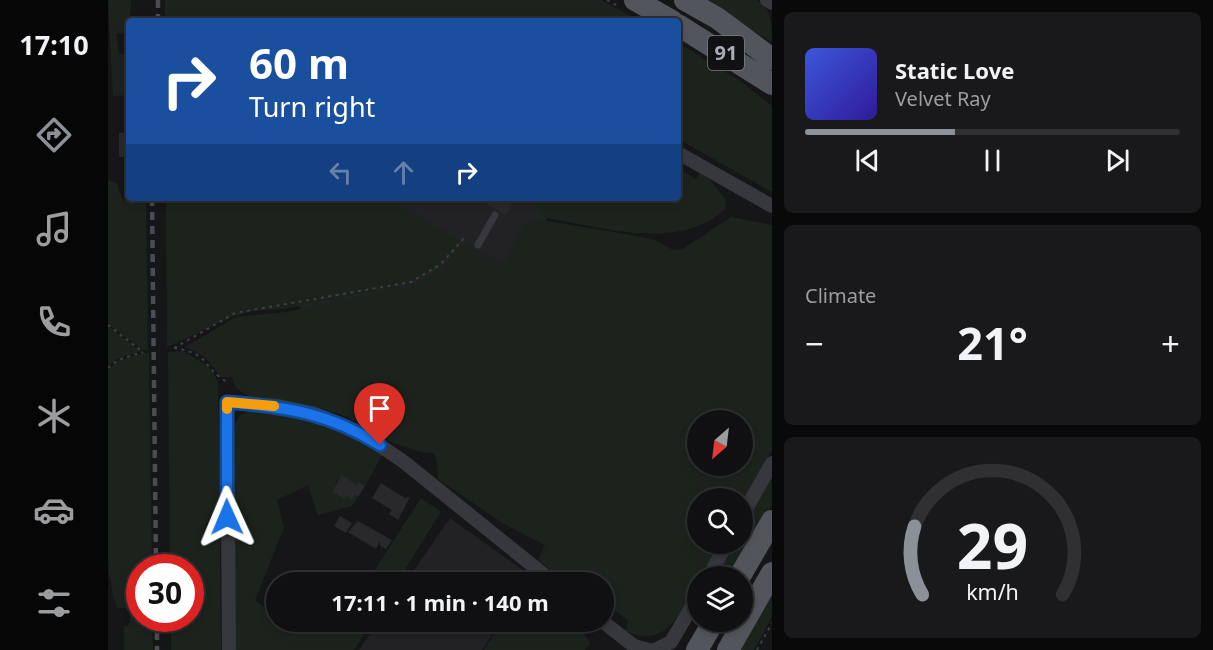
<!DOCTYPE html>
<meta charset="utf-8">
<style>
:root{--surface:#101012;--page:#19191b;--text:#f1f3f6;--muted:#9c9d9f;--line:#303032;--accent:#8c9099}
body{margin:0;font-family:"Noto Sans",sans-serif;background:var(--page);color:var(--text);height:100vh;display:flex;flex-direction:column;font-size:22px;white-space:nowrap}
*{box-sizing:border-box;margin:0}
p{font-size:20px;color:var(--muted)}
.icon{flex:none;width:33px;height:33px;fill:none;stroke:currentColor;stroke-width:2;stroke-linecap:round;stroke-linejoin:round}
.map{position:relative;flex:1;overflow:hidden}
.details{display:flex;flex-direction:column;gap:12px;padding:12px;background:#09090a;width:441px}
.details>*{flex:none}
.banner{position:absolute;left:18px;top:18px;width:555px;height:183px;border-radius:6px;box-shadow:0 3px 9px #0003,0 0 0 2px var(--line);background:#1a4fa0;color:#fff;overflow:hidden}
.needle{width:39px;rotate:208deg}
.buttons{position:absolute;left:579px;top:410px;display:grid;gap:12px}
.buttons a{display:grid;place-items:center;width:66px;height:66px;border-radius:50%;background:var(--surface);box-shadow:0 3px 9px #0003,0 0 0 2px var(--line);font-size:30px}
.speed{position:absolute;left:18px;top:554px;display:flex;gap:12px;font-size:30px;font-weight:700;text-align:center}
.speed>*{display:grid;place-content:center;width:78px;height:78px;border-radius:50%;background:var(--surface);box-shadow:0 3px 9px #0003,0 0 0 2px var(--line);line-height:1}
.speed .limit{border:9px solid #d22;background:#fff;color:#111}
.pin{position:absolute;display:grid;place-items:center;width:51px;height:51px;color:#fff;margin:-62px -26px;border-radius:50% 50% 50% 0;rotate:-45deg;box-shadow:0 0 6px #0007}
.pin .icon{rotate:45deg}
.me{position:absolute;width:66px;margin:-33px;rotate:359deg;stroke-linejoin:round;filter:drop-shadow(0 0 4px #0008)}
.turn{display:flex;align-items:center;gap:21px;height:126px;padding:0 24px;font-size:27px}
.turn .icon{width:78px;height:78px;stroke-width:2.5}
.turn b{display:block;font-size:42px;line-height:51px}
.lanes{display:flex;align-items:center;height:57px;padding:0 24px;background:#0003;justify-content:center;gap:30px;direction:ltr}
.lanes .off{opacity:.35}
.big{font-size:45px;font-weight:700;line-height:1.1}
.details .widget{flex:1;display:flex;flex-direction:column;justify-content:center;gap:9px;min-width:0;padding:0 21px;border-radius:9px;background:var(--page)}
.details .dial{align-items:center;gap:0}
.dial svg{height:156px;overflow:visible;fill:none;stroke:var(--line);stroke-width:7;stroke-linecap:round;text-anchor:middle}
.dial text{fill:var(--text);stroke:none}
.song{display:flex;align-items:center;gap:18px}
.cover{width:72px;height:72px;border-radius:9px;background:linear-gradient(135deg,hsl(230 70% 55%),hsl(250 70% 35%))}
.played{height:6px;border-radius:3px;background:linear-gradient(90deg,var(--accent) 40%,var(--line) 40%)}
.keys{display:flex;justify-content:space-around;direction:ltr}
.heat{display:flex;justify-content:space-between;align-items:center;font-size:33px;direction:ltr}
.trip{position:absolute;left:158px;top:572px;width:348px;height:60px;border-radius:30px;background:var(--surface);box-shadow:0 3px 9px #0003,0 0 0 2px var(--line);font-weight:700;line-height:60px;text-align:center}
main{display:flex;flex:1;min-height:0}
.menu{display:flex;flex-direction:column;width:108px;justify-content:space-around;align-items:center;background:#060607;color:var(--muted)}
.menu .icon{width:42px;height:42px}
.menu .selected{color:var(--accent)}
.menu b{font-size:27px;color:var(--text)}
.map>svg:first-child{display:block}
</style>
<main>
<nav class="menu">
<b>17:10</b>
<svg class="icon selected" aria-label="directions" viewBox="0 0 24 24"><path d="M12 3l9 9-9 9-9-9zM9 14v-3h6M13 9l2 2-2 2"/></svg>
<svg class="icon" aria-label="music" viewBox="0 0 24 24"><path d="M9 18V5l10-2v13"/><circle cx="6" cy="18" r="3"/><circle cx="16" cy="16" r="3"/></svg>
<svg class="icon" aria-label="phone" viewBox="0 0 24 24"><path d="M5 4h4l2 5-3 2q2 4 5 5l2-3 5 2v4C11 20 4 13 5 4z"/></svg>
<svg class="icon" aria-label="climate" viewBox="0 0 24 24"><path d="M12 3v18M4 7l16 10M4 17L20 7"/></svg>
<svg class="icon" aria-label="car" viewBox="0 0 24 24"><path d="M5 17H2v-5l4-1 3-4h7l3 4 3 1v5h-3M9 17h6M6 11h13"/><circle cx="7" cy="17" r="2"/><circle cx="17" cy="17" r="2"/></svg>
<svg class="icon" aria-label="filters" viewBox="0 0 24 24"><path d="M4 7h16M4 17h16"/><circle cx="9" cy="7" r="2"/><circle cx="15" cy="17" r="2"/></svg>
</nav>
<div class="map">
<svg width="664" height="650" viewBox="0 0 664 650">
<rect width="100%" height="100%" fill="#161618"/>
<path fill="#222225" d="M167 198H449L407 280 209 326 169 283Z
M342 518 423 576 419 582H298Z
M271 621H393L374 650H251Z"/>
<path fill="#1c231d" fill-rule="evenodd" d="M0 0H23L21 32 8 34 11 54H21V95L5 96Z
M57 0H494L531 21H57Z
M590 0H649C664 9 664 26 664 42Z
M570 43 634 82 664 106V192L570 139Z
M570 168 588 179 592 173 602 180 618 200 617 209C572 253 489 226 434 217L429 211 431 198H570Z
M0 180 9 183 14 199 25 201 26 198H38L40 350H35L0 324Z
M58 198H277L352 240 334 262 318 274 286 287 174 309 145 311 126 316 59 347Z
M623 217 664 225V450L635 503 634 498H590V543H612L593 576H590L589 583C573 612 558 650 518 631L520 620 508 611 495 609V582H458L430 560 437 545 396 524 330 479 329 460 325 453 312 452 281 441 237 416 204 405 140 396 128 388 124 377H112C102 361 94 353 77 347L128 317 178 312 306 284 336 266 355 243 396 264 419 222 427 219 518 234 547 240 565 250 575 249ZM590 420H634V465H590Z
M0 326 33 351 9 359 0 366Z
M75 351 100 366 110 381 113 650H63V618H82V567H62L60 352Z
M36 353H41L44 567H32V618H44L45 650H16V626H20L23 619 18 608H10L5 596 0 566 3 564H0V370L10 361Z
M145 410C199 415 229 427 275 454L257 486 251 482 249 485 233 475 227 483 244 500 247 495 250 497 244 506 210 515 200 485 169 500 176 527 147 600 179 628 184 621H225L231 625 234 621H264L246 650H128L125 428 132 415Z
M664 475V505L622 576H607L625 543H634L635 527Z
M313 498 333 512 289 582H259Z
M664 596V617L646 650H630Z
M394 621H465L482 642 477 650H376Z"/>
<path fill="#29292c" d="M19 132 21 157H11V133Z
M368 198H408L398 215Z
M233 474 249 485 251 482 257 486 250 497 247 495 244 500 238 496 236 499 225 492Z
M273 483 297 498 302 497 290 520 281 514 284 510 264 498Z
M232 516 244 523 238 533 226 526Z
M250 521 284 540 278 549 272 546V541L268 549 240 532Z"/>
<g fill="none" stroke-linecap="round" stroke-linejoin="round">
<path stroke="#3d3f44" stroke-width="2" stroke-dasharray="3 4.5" stroke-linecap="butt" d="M499 0 510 6
M0 325 35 352
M66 348 127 313 303 282 333 264 357 237
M66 348C104 354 93 367 119 382
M0 368 10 360 35 352
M649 650 664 623"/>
<path stroke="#37383d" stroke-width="7" d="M370 245 387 215"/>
<path stroke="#37383d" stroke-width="14" d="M659 0 664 3
M570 153 664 206
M634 516 664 463
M601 576 619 543
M494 621 526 646 541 650
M121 650 119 402 170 406 205 413 255 434 296 462 445 582
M547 650 563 642 590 596"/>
<path stroke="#53555c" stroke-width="22" d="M527 0 564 21
M577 0 609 18 664 59
M570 25 664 84
M632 576 664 521
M589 650 606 621
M620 650 664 573"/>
<path stroke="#4a4c52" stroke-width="4.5" stroke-dasharray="8 6" stroke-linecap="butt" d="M50 0V21
M44 198 48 567
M49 618V650"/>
</g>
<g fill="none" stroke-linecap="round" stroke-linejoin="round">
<defs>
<path id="route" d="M119 517V402C178 407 221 413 272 445"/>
</defs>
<use href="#route" stroke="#114b97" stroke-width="15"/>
<use href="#route" stroke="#1a73e8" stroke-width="10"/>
<path stroke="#f59e0b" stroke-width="10" d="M119 409V402L166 406"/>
</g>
<g text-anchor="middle" stroke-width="6" stroke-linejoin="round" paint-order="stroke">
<rect fill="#111113" stroke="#7b7e86" stroke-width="1.5" x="600" y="36" width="36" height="34" rx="4.5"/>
<g font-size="20" font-weight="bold" fill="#a8adb8">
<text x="618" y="60">91</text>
</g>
</g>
</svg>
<div class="buttons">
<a><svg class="needle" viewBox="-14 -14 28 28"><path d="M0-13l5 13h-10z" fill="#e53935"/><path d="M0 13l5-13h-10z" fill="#9c9d9f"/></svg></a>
<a><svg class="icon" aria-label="search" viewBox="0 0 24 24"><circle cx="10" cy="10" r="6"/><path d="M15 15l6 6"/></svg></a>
<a><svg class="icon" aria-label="layers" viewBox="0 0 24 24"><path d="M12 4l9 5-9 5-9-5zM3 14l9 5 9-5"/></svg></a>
</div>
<div class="speed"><div class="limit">30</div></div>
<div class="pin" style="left:272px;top:445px;background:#d93025"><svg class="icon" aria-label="arrive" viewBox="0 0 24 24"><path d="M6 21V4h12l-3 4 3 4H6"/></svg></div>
<svg class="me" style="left:119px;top:517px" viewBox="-20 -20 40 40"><path d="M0-17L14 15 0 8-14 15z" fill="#1a73e8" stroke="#fff" stroke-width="4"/></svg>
<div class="trip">17:11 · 1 min · 140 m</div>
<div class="banner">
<div class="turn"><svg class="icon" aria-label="right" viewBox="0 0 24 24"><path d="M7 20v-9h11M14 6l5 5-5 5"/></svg><div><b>60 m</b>Turn right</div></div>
<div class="lanes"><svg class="icon off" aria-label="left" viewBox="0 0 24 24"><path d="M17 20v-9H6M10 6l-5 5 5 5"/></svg><svg class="icon off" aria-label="ahead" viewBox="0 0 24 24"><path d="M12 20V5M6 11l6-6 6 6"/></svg><svg class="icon" aria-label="right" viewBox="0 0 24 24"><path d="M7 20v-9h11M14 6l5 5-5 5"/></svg></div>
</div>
</div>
<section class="details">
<div class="widget">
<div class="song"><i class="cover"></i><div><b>Static Love</b><p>Velvet Ray</p></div></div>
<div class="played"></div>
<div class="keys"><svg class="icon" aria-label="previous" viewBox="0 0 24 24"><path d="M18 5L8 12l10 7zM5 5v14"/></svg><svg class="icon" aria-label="pause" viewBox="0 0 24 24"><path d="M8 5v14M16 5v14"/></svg><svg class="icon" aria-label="next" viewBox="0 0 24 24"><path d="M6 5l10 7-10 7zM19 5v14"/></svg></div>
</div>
<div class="widget"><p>Climate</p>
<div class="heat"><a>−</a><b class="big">21°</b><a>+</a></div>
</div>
<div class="widget dial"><svg viewBox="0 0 100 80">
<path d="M14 69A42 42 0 1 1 86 69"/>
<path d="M14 69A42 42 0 0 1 10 34" stroke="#8c9099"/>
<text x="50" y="56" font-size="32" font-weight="700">29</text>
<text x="50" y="72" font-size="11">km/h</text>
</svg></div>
</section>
</main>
